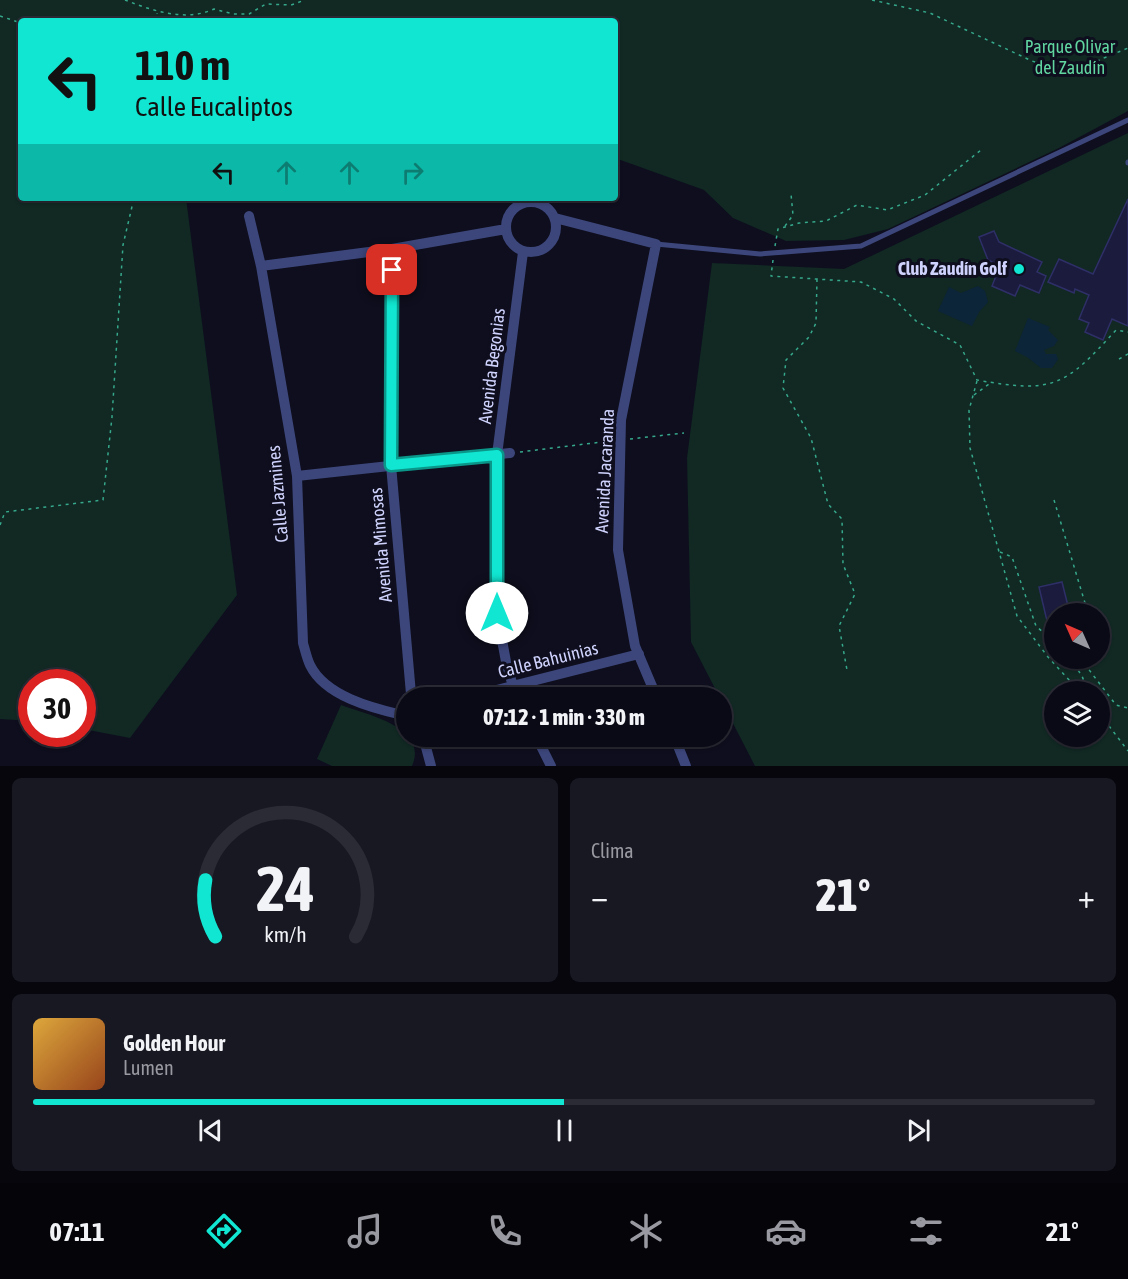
<!DOCTYPE html>
<html lang="es">
<meta charset="utf-8">
<style>
:root{--surface:#0a0a16;--page:#181823;--text:#f1f3f6;--muted:#999aa1;--line:#2a2b35;--accent:#10e6d1}
body{margin:0;font-family:"Asap Condensed",sans-serif;background:var(--page);color:var(--text);height:100vh;display:flex;flex-direction:column;font-size:22px;white-space:nowrap}
*{box-sizing:border-box;margin:0}
p{font-size:20px;color:var(--muted)}
.icon{flex:none;width:33px;height:33px;fill:none;stroke:currentColor;stroke-width:2;stroke-linecap:round;stroke-linejoin:round}
.map{position:relative;height:766px;overflow:hidden}
.drawer{display:flex;flex-direction:column;gap:12px;padding:12px;background:#06060c;flex:1}
.drawer>*{flex:none}
.guide{position:absolute;left:18px;top:18px;width:600px;height:183px;border-radius:6px;box-shadow:0 2px 4px #0004,0 0 0 2px var(--line);background:#10e6d1;color:#111;overflow:hidden}
.needle{width:39px;rotate:315deg}
.tools{position:absolute;left:1044px;top:603px;display:grid;gap:12px}
.tools a{display:grid;place-items:center;width:66px;height:66px;border-radius:50%;background:var(--surface);box-shadow:0 2px 4px #0004,0 0 0 2px var(--line);font-size:30px}
.speed{position:absolute;left:18px;top:669px;display:flex;gap:12px;font-size:30px;font-weight:700;text-align:center}
.speed>*{display:grid;place-content:center;width:78px;height:78px;border-radius:50%;background:var(--surface);box-shadow:0 2px 4px #0004,0 0 0 2px var(--line);line-height:1}
.speed .limit{border:9px solid #d22;background:#fff;color:#111}
.pin{position:absolute;display:grid;place-items:center;width:51px;height:51px;color:#fff;margin:-26px;border-radius:12px;box-shadow:0 3px 9px #0006}
.me{position:absolute;width:66px;margin:-33px;rotate:0deg;stroke-linejoin:round;filter:drop-shadow(0 0 4px #0008)}
.turn{display:flex;align-items:center;gap:21px;height:126px;padding:0 18px;font-size:27px}
.turn .icon{width:78px;height:78px;stroke-width:2.5}
.turn b{display:block;font-size:42px;line-height:51px}
.lanes{display:flex;align-items:center;height:57px;padding:0 18px;background:#0003;justify-content:center;gap:30px;direction:ltr}
.lanes .off{opacity:.35}
.big{font-size:45px;font-weight:800;line-height:1.1}
.drawer .card{flex:1;display:flex;flex-direction:column;justify-content:center;gap:9px;min-width:0;padding:0 21px;border-radius:9px;background:var(--page)}
.drawer .dial{align-items:center;gap:0}
.dial svg{height:156px;overflow:visible;fill:none;stroke:var(--line);stroke-width:7;stroke-linecap:round;text-anchor:middle}
.dial text{fill:var(--text);stroke:none}
.song{display:flex;align-items:center;gap:18px}
.cover{width:72px;height:72px;border-radius:9px;background:linear-gradient(135deg,hsl(40 70% 55%),hsl(20 70% 35%))}
.played{height:6px;border-radius:3px;background:linear-gradient(90deg,var(--accent) 50%,var(--line) 50%)}
.keys{display:flex;justify-content:space-around;direction:ltr}
.heat{display:flex;justify-content:space-between;align-items:center;font-size:33px;direction:ltr}
.drawer .tiles{flex:1;display:grid;gap:12px;grid-template-columns:1fr 1fr}
.card:last-child{grid-column:span 2}
.trip{position:absolute;left:396px;top:687px;width:336px;height:60px;border-radius:30px;background:var(--surface);box-shadow:0 2px 4px #0004,0 0 0 2px var(--line);font-weight:800;line-height:60px;text-align:center}
.tab-bar{display:flex;height:96px;justify-content:space-around;align-items:center;background:#040409;color:var(--muted)}
.tab-bar .icon{width:42px;height:42px}
.tab-bar .on{color:var(--accent)}
.tab-bar b{font-size:27px;color:var(--text)}
.map>svg:first-child{display:block}
</style>
<div class="map">
<svg width="1128" height="766" viewBox="0 0 1128 766">
<rect width="100%" height="100%" fill="#0e0e1e"/>
<path fill="#112823" fill-rule="evenodd" d="M0 0H1128V111L1059 148 888 229 844 240 786 241 733 218 704 190 615 158V21H248L258 17 236 21H21V198H186L237 595 130 738 83 729 82 682H32L31 721 0 719Z
M1128 133V766H755L691 642 687 458 712 263 844 269ZM1054 614H1100V658H1054ZM1054 692H1100V736H1054Z
M341 705C368 715 429 727 412 766H332L317 759Z"/>
<path fill="#0c2539" d="M978 286 985 291 988 302 979 312 972 326 938 311 949 287 961 293Z
M1028 318 1050 327 1048 330 1058 340 1054 346 1044 350 1046 354H1056L1058 359 1052 368H1041L1027 357 1015 351Z"/>
<path fill="#1b1b3e" stroke="#2f2f68" stroke-width="1.5" d="M1128 199V326L1112 319 1103 340 1085 332 1089 323 1079 319 1089 295 1075 289 1074 293 1048 282 1059 259 1093 274Z
M994 231 999 242 1042 262 1037 272 1046 276 1039 293 1020 285 1015 296 992 286 1000 266 988 260 979 237Z
M1062 582 1070 614H1054V620L1047 621 1039 587Z"/>
<g fill="none" stroke-linecap="round" stroke-linejoin="round">
<path stroke="#36a88b" stroke-width="1.5" stroke-dasharray="3 4.5" stroke-linecap="butt" d="M125 0C153 11 186 22 214 9L233 14H249L266 4 291 5 305 0
M872 0 930 13 1032 61 1063 71 1092 63 1128 48
M0 16 21 23
M156 21 157 13
M785 226 793 215 791 194
M775 246 778 229 799 223 826 221 857 205 887 210 925 195 981 150
M773 260 771 276 861 282 894 299 916 321 960 345 977 380C1054 394 1065 386 1116 330L1128 332
M817 279 816 323 809 337 786 360 783 388 811 438 828 504 842 519 843 564 855 594 839 626 847 670
M1119 359 1128 354
M977 381 969 410 970 448 1017 616 1048 657 1080 692
M974 395 989 384
M630 439 684 433
M520 452 610 441
M1054 500 1085 603V614
M0 525 5 512 103 500 112 417 123 245 134 198
M1000 552 1012 557 1036 626 1054 642
M1049 657 1054 651
M1070 658 1082 676 1088 692
M1080 658 1116 705 1128 708
M1100 714 1128 751"/>
<path stroke="#3c467a" stroke-width="5" d="M1128 163V162
M656 244 760 254 861 246 1128 120"/>
<path stroke="#3c467a" stroke-width="10" d="M506 227a25 25 0 1 1 50 0a25 25 0 1 1-50 0Z
M249 216 261 266 297 476 303 643C305 650 307 659 310 665 325 696 372 708 402 715
M555 218 656 244 621 420 618 550 635 646 657 698
M392 249 391 465 411 694
M261 266 392 249 506 229
M297 476 510 453
M407 698 419 692 432 698
M465 698 639 654
M517 698 507 667 497 613V455L523 252
M423 736 431 766
M536 736 551 766
M674 736 686 766"/>
</g>
<g fill="none" stroke-linecap="round" stroke-linejoin="round">
<defs>
<path id="route" d="M392 270 391 465 497 455V613"/>
</defs>
<use href="#route" stroke="#0a9688" stroke-width="15"/>
<use href="#route" stroke="#10e6d1" stroke-width="10"/>
</g>
<circle fill="#10e6d1" stroke="#0e0e1e" stroke-width="2" cx="1019" cy="269" r="6"/>
<g text-anchor="middle" stroke-width="6" stroke-linejoin="round" paint-order="stroke">
<g font-size="18" fill="#61d6a1" stroke="#0e0e1e">
<text x="1070" y="53">Parque Olivar<tspan x="1070" dy="21">del Zaudín</tspan></text>
</g>
<g font-size="18" font-weight="bold" fill="#cfd2fc" stroke="#0e0e1e" text-anchor="end">
<text x="1007" y="275">Club Zaudín Golf</text>
</g>
<g font-size="18" fill="#cfd2fc" stroke="#0e0e1e">
<text transform="translate(492 366) rotate(-83)" y="6">Avenida Begonias</text>
<text transform="translate(605 471) rotate(-87)" y="6">Avenida Jacaranda</text>
<text transform="translate(278 494) rotate(-95)" y="6">Calle Jazmines</text>
<text transform="translate(381 545) rotate(-95)" y="6">Avenida Mimosas</text>
<text transform="translate(548 660) rotate(-14)" y="6">Calle Bahuinias</text>
</g>
</g>
</svg>
<div class="tools">
<a><svg class="needle" viewBox="-14 -14 28 28"><path d="M0-13l5 13h-10z" fill="#e53935"/><path d="M0 13l5-13h-10z" fill="#999aa1"/></svg></a>
<a><svg class="icon" aria-label="layers" viewBox="0 0 24 24"><path d="M12 4l9 5-9 5-9-5zM3 14l9 5 9-5"/></svg></a>
</div>
<div class="speed"><div class="limit">30</div></div>
<div class="pin" style="left:392px;top:270px;background:#d93025"><svg class="icon" aria-label="arrive" viewBox="0 0 24 24"><path d="M6 21V4h12l-3 4 3 4H6"/></svg></div>
<svg class="me" style="left:497px;top:613px" viewBox="-20 -20 40 40"><circle r="19" fill="#fff"/><path d="M0-13L10 11 0 6-10 11z" fill="#10e6d1"/></svg>
<div class="trip">07:12 · 1 min · 330 m</div>
<div class="guide">
<div class="turn"><svg class="icon" aria-label="left" viewBox="0 0 24 24"><path d="M17 20v-9H6M10 6l-5 5 5 5"/></svg><div><b>110 m</b>Calle Eucaliptos</div></div>
<div class="lanes"><svg class="icon" aria-label="left" viewBox="0 0 24 24"><path d="M17 20v-9H6M10 6l-5 5 5 5"/></svg><svg class="icon off" aria-label="ahead" viewBox="0 0 24 24"><path d="M12 20V5M6 11l6-6 6 6"/></svg><svg class="icon off" aria-label="ahead" viewBox="0 0 24 24"><path d="M12 20V5M6 11l6-6 6 6"/></svg><svg class="icon off" aria-label="right" viewBox="0 0 24 24"><path d="M7 20v-9h11M14 6l5 5-5 5"/></svg></div>
</div>
</div>
<section class="drawer">
<div class="tiles">
<div class="card dial"><svg viewBox="0 0 100 80">
<path d="M14 69A42 42 0 1 1 86 69"/>
<path d="M14 69A42 42 0 0 1 9 40" stroke="#10e6d1"/>
<text x="50" y="56" font-size="32" font-weight="700">24</text>
<text x="50" y="72" font-size="11">km/h</text>
</svg></div>
<div class="card"><p>Clima</p>
<div class="heat"><a>−</a><b class="big">21°</b><a>+</a></div>
</div>
<div class="card">
<div class="song"><i class="cover"></i><div><b>Golden Hour</b><p>Lumen</p></div></div>
<div class="played"></div>
<div class="keys"><svg class="icon" aria-label="previous" viewBox="0 0 24 24"><path d="M18 5L8 12l10 7zM5 5v14"/></svg><svg class="icon" aria-label="pause" viewBox="0 0 24 24"><path d="M8 5v14M16 5v14"/></svg><svg class="icon" aria-label="next" viewBox="0 0 24 24"><path d="M6 5l10 7-10 7zM19 5v14"/></svg></div>
</div>
</div>
</section>
<nav class="tab-bar">
<b>07:11</b>
<svg class="icon on" aria-label="directions" viewBox="0 0 24 24"><path d="M12 3l9 9-9 9-9-9zM9 14v-3h6M13 9l2 2-2 2"/></svg>
<svg class="icon" aria-label="music" viewBox="0 0 24 24"><path d="M9 18V5l10-2v13"/><circle cx="6" cy="18" r="3"/><circle cx="16" cy="16" r="3"/></svg>
<svg class="icon" aria-label="phone" viewBox="0 0 24 24"><path d="M5 4h4l2 5-3 2q2 4 5 5l2-3 5 2v4C11 20 4 13 5 4z"/></svg>
<svg class="icon" aria-label="climate" viewBox="0 0 24 24"><path d="M12 3v18M4 7l16 10M4 17L20 7"/></svg>
<svg class="icon" aria-label="car" viewBox="0 0 24 24"><path d="M5 17H2v-5l4-1 3-4h7l3 4 3 1v5h-3M9 17h6M6 11h13"/><circle cx="7" cy="17" r="2"/><circle cx="17" cy="17" r="2"/></svg>
<svg class="icon" aria-label="filters" viewBox="0 0 24 24"><path d="M4 7h16M4 17h16"/><circle cx="9" cy="7" r="2"/><circle cx="15" cy="17" r="2"/></svg>
<b>21°</b>
</nav>
